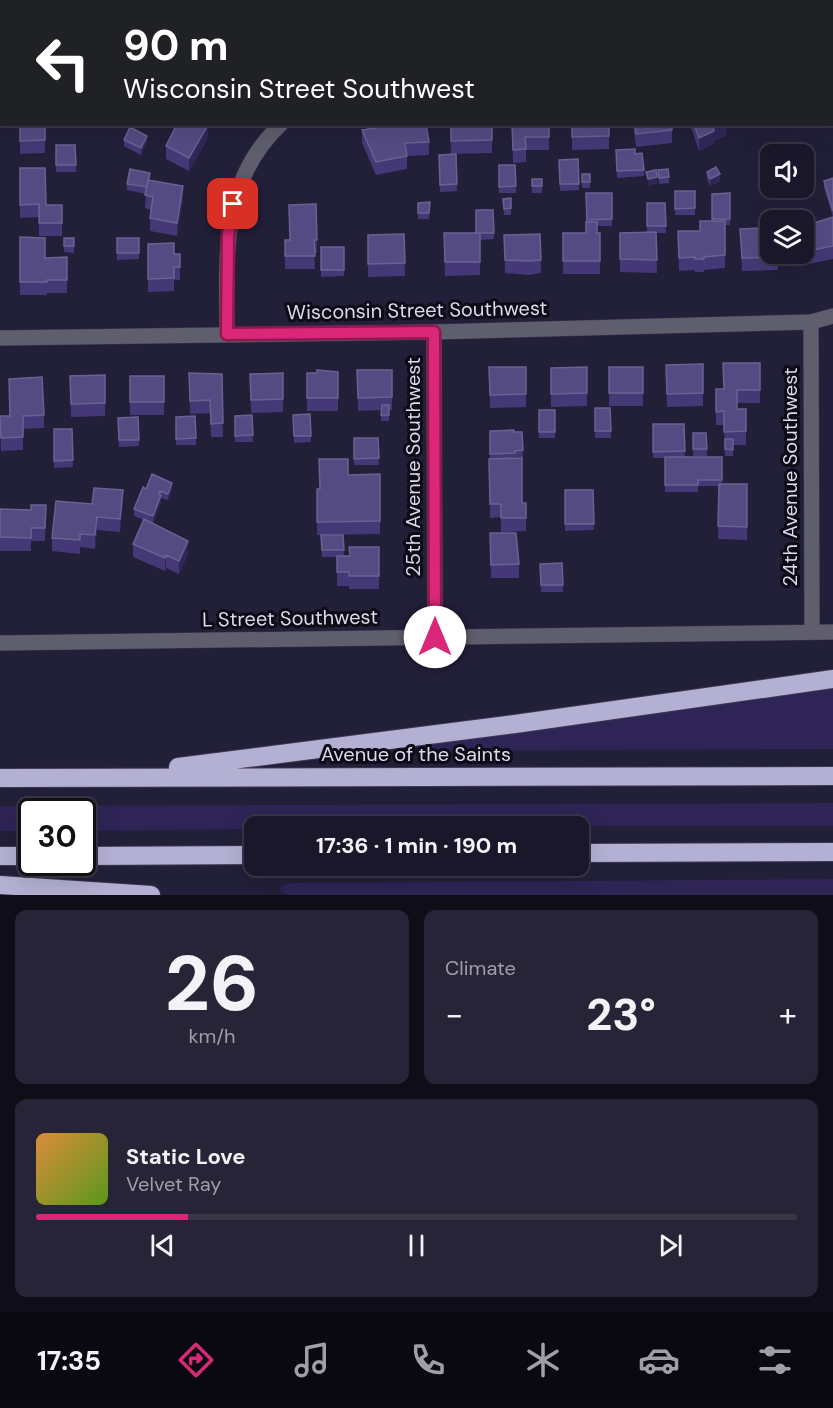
<!DOCTYPE html>
<meta charset="utf-8">
<style>
:root{--surface:#1a172b;--page:#272437;--text:#f1f3f6;--muted:#9f9fa9;--line:#383647;--accent:#db2777}
body{margin:0;font-family:"DM Sans",sans-serif;background:var(--page);color:var(--text);height:100vh;display:flex;flex-direction:column;font-size:22px;white-space:nowrap}
*{box-sizing:border-box;margin:0}
p{font-size:20px;color:var(--muted)}
.icon{flex:none;width:33px;height:33px;fill:none;stroke:currentColor;stroke-width:2;stroke-linecap:round;stroke-linejoin:round}
.map{position:relative;height:895px;overflow:hidden}
.side{display:flex;flex-direction:column;gap:15px;padding:15px;background:#0e0d18;flex:1}
.side>*{flex:none}
.hud{position:absolute;left:0px;top:0px;width:834px;height:126px;box-shadow:0 6px 24px #0002,0 0 0 2px var(--line);background:#202124;color:#fff;overflow:hidden}
.tools{position:absolute;left:760px;top:144px;display:grid;gap:12px}
.tools a{display:grid;place-items:center;width:54px;height:54px;border-radius:12px;background:var(--surface);box-shadow:0 6px 24px #0002,0 0 0 2px var(--line);font-size:30px}
.speed{position:absolute;left:18px;top:798px;display:flex;gap:12px;font-size:30px;font-weight:700;text-align:center}
.speed>*{display:grid;place-content:center;width:78px;height:78px;border-radius:50%;background:var(--surface);box-shadow:0 6px 24px #0002,0 0 0 2px var(--line);line-height:1}
.speed .limit{border:3px solid #111;border-radius:9px;background:#fff;color:#111}
.pin{position:absolute;display:grid;place-items:center;width:51px;height:51px;color:#fff;margin:-26px;border-radius:12px;box-shadow:0 3px 9px #0006}
.me{position:absolute;width:66px;margin:-33px;rotate:0deg;stroke-linejoin:round;filter:drop-shadow(0 0 4px #0008)}
.turn{display:flex;align-items:center;gap:21px;height:126px;padding:0 24px;font-size:27px}
.turn .icon{width:78px;height:78px;stroke-width:2.5}
.turn b{display:block;font-size:42px;line-height:51px}
.big{font-size:45px;font-weight:700;line-height:1.1}
.side .widget{flex:1;display:flex;flex-direction:column;justify-content:center;gap:9px;min-width:0;padding:0 21px;border-radius:12px;background:var(--page)}
.side .dial{align-items:center;gap:0}
.dial b{font-size:78px;line-height:1}
.song{display:flex;align-items:center;gap:18px}
.cover{width:72px;height:72px;border-radius:9px;background:linear-gradient(135deg,hsl(30 70% 55%),hsl(90 70% 35%))}
.played{height:6px;border-radius:3px;background:linear-gradient(90deg,var(--accent) 20%,var(--line) 20%)}
.keys{display:flex;justify-content:space-around;direction:ltr}
.heat{display:flex;justify-content:space-between;align-items:center;font-size:33px;direction:ltr}
.side .tiles{flex:1;display:grid;gap:15px;grid-template-columns:1fr 1fr}
.widget:last-child{grid-column:span 2}
.trip{position:absolute;left:244px;top:816px;width:345px;height:60px;border-radius:12px;background:var(--surface);box-shadow:0 6px 24px #0002,0 0 0 2px var(--line);font-weight:700;line-height:60px;text-align:center}
.tabs{display:flex;height:96px;justify-content:space-around;align-items:center;background:#0a0911;color:var(--muted)}
.tabs .icon{width:42px;height:42px}
.tabs .current{color:var(--accent)}
.tabs b{font-size:27px;color:var(--text)}
.map>svg:first-child{display:block}
</style>
<div class="map">
<svg width="833" height="895" viewBox="0 0 833 895">
<rect width="100%" height="100%" fill="#221f39"/>
<path fill="#2e2456" d="M833 688V749L418 751V744L554 727Z
M833 803V826H255V829L83 831 82 812H32L31 831H0V806Z
M833 879V895H289L283 893 280 889 281 886 293 883Z"/>
<g fill="none" stroke-linecap="round" stroke-linejoin="round">
<defs>
<path id="minor" d="M507 0V2
M755 2 756 0
M811 322 812 632
M434 332 435 637
M227 334C227 257 219 182 281 124
M0 338 434 332 811 322 833 316
M0 643 833 632"/>
<path id="highway" d="M178 767 515 724 833 679
M0 778 833 776
M579 853 833 852
M0 856H32
M82 856 255 855
M0 885 151 895"/>
</defs>
<use href="#minor" stroke="#3c3952" stroke-width="16"/>
<use href="#highway" stroke="#3c3952" stroke-width="20"/>
<use href="#minor" stroke="#5f5e6c" stroke-width="15"/>
<use href="#highway" stroke="#b3b0d3" stroke-width="18"/>
</g>
<path fill="#443976" d="M559 0H590V2H559Z
M20 124H45V153L20 154Z
M385 124H426L429 142V155L407 156V169L376 175 362 143V130L385 126Z
M492 124V153L451 154 450 125Z
M512 124H549V150H526V162L513 163Z
M572 124H609V149L572 150Z
M633 124H672V143L636 147Z
M690 124H727V135L714 141V144L699 151Z
M208 138 189 171 166 159V146Z
M124 140 147 142 141 155 124 146Z
M56 145H75L76 172H56Z
M456 154 457 191 440 192 439 155Z
M635 154 644 170V176L617 178 616 156Z
M578 159 579 190 560 191 559 160Z
M499 165H515L516 193H499Z
M20 168 46 205H62V236H39V217L20 218Z
M658 170 669 177V183L659 184Z
M707 172 720 181 710 186 707 179Z
M582 174H590V188H582Z
M833 178V259L808 264 804 252V226L833 217 824 188V181Z
M532 179H542V193H532Z
M150 180 183 199 177 236 150 231V218L151 210 145 208 146 194 127 190V184Z
M781 188H791V190L782 191Z
M675 191H695V215H675Z
M586 193H612V226H597V233H600V274H563V233H586Z
M730 193V225H725V268L704 270V272H695V270L679 271 678 231H700L712 221V194Z
M511 198V215H504L503 199Z
M430 202 429 219H418V203Z
M647 203H665L666 233H656L657 273 620 272V233L647 232Z
M316 204 317 253H314L315 269H285V240H289Z
M493 210 494 239 480 240V275L445 276 444 233H476Z
M762 217 771 220 777 254 778 270 742 271 740 229H762Z
M404 234 405 276 368 277V235Z
M540 234 541 273 529 275 505 273 504 235Z
M20 237 45 258 67 257V293H47V295H20Z
M64 238H74V253L64 252Z
M117 238H139V259L117 260Z
M148 244 174 254H180V280H174V291L148 292Z
M321 247H344V276L321 277Z
M760 363V403H737V409H746V445H733V456H725L724 425H716V389H723Z
M703 364V406L667 407 666 365Z
M489 367H526V407L490 408Z
M587 367V406L551 407V368Z
M609 367H643V406H609Z
M357 370H392V410H389V421H381V410L358 411Z
M338 372V411H307V373Z
M189 373 222 374 223 437H211L210 413 190 414Z
M283 373V412L251 413 250 374Z
M105 375V416L71 417 70 376Z
M130 376H164V415H130Z
M9 379 44 415V428L23 429V450L1 451 0 416H9Z
M595 408H610L611 438H595Z
M539 410H555V438H539Z
M310 414 311 442 294 443 293 415Z
M252 415 253 442H235V416Z
M195 416 196 445H176V417Z
M138 417 139 446 119 447 118 418Z
M653 424H684L685 457H722V484H747V540L718 539 719 486H698V492H665V458H653Z
M54 429H72L73 467 54 468Z
M490 431 522 432 523 457H515V458L522 503H526V531L501 532V517L490 518Z
M693 433H706L707 456H693Z
M354 438H378L379 465H354Z
M380 474V534L317 535V489H319L348 475Z
M146 489H172L168 500 161 498V502L153 523 188 554 179 574 166 568 165 571 133 557V544L144 520 134 516V509Z
M565 490H593L594 530 565 531Z
M123 503 120 532 97 530 95 549 80 547V554L52 551V538L92 504Z
M46 505 45 541H31V551H0V509L31 510Z
M490 533 519 564V578H491Z
M321 535H343L344 556H350L379 547V589H349V586H337V557H322Z
M562 563 563 592H541L540 564Z"/>
<path fill="#302758" d="M277 0H288L286 2H274Z
M722 124H727V135L714 141V144L699 151V138L713 128Z
M208 125V138L189 171V158Z
M147 136V142L141 155V148Z
M720 174V181L710 186V179Z
M657 177V184L648 186V179Z
M183 186V199L177 236V223Z
M172 483V489L168 500V494Z
M123 490V503L120 532V519Z
M160 491 161 502 153 523V516Z
M97 517V530L95 549V535Z
M188 541V554L179 574V561Z
M166 555V568L165 571V558Z"/>
<path fill="#554b83" stroke="#6a6193" stroke-width="1.5" d="M18 0H46V2H19Z
M316 0H354V2H316Z
M423 0H449V2H423Z
M560 0H582L571 2H561Z
M598 0H619V2H598Z
M809 0H833V14H832V2H808Z
M833 49V83L832 82Z
M20 124H45V140L20 141Z
M177 124 208 125 189 158 166 146Z
M386 124H426L429 142 405 143 407 156 376 162 362 130 386 126Z
M451 124H492V140L451 141Z
M512 124H549V137H525L526 149 513 150Z
M572 124H609V136L572 137Z
M635 124H672V130L636 134Z
M694 124H722L713 128 714 131 699 138Z
M130 127 147 136 141 148 124 140Z
M56 145H75L76 165H56Z
M635 149V154L642 153 644 170 617 171 616 150Z
M456 154 457 184 440 185 439 155Z
M578 159 579 184H560L559 160Z
M499 165H515L516 186 499 187Z
M716 167 720 174 710 179 707 172Z
M20 168H45L46 205H62V223H39V204L20 205Z
M130 169 150 173 147 187 127 184Z
M668 169 669 177 659 178 658 170Z
M656 170 657 177 648 179 646 172Z
M582 174H590V182H582Z
M833 178V211L824 181Z
M532 179H542V186H532Z
M148 180 183 186 177 223 150 218 153 197 145 195Z
M675 191H695V208L675 209Z
M586 193H612V219L587 220Z
M730 193V219H712V194Z
M511 198V208L504 209 503 199Z
M430 202 429 213H418V203Z
M647 203H665L666 226H647Z
M316 204 317 240H314L315 256H285V240H290L289 205Z
M476 210H493L494 233H476Z
M762 217H773V220H771V254H777L778 257 742 258 740 229 762 228Z
M833 217V246L808 251 804 239V226Z
M700 221H725V255L704 257V259H695V257L679 258 678 231H700Z
M586 222H597V233H600V261H563V233H586Z
M656 232 657 260 620 259V233Z
M444 233H480V262H445Z
M404 234 405 263 368 264V235Z
M540 234 541 260 529 261 505 260 504 235Z
M20 237 45 238V258L67 257V280H47V282H20Z
M64 238H74V246H64Z
M117 238H139V253H117Z
M174 243V254H180V267H174V278L148 279V244Z
M321 247H344V270H321Z
M723 363H760V390H737V409H746V431L724 432V411L716 412V389H724Z
M703 364V393L667 394 666 365Z
M489 367H526V394L490 395Z
M587 367V393L551 394V368Z
M609 367H643V393H609Z
M317 370 338 372V398H307V373H317Z
M357 370H392V397L358 398Z
M189 373 222 374 223 423 211 424 210 400 190 401Z
M283 373V399L251 400 250 374Z
M105 375V403L71 404 70 376Z
M130 376H164V402H130Z
M42 377 44 415 23 416V437L1 438 0 416H10L9 379Z
M382 405H389V415H381Z
M595 408H610L611 431H595Z
M539 410H555V432H539Z
M310 414 311 436H294L293 415Z
M252 415 253 435 235 436V416Z
M195 416 196 438 176 439V417Z
M138 417 139 440H119L118 418Z
M653 424H684L685 451 653 452Z
M54 429H72L73 460 54 461Z
M514 430V432H522L523 450 515 451V453L490 454V431Z
M693 433H706L707 449H693Z
M354 438H378L379 458 354 459Z
M725 439H733V450L725 449Z
M665 457H722V480H698V485H665Z
M522 458V503H526V518H501V504H490L489 459Z
M319 459H348V475L380 474V521L317 522V489H320Z
M152 474 172 483 168 494 160 491 159 494 161 495 153 516 134 509 143 487 146 489Z
M719 484H747V527L718 526Z
M94 488 123 490 120 519 97 517 95 535 80 534V540L52 538 56 501 92 504Z
M565 490H593L594 524H565Z
M31 505H46L45 528H31V538L0 537V509L31 510Z
M144 519 188 541 179 561 166 555 165 558 133 544Z
M490 533H516L519 564 491 565Z
M321 535H343L344 550H322Z
M349 547H379V576H349V572H337V556H350Z
M562 563 563 585H541L540 564Z"/>
<g fill="none" stroke-linecap="round" stroke-linejoin="round">
<defs>
<path id="route" d="M233 204 228 236 227 334 434 332 435 637"/>
</defs>
<use href="#route" stroke="#8e194d" stroke-width="15"/>
<use href="#route" stroke="#db2777" stroke-width="10"/>
</g>
<g text-anchor="middle" stroke-width="6" stroke-linejoin="round" paint-order="stroke">
<g font-size="20" fill="#dcdbed" stroke="#0c0b16">
<text transform="translate(417 310) rotate(-1)" y="7">Wisconsin Street Southwest</text>
<text transform="translate(413 467) rotate(-90)" y="7">25th Avenue Southwest</text>
<text transform="translate(790 477) rotate(-90)" y="7">24th Avenue Southwest</text>
<text transform="translate(290 618) rotate(-1)" y="7">L Street Southwest</text>
<text x="416" y="761">Avenue of the Saints</text>
</g>
</g>
</svg>
<div class="tools">
<a><svg class="icon" aria-label="sound" viewBox="0 0 24 24"><path d="M4 9h4l5-4v14l-5-4H4zM17 9q2 3 0 6"/></svg></a>
<a><svg class="icon" aria-label="layers" viewBox="0 0 24 24"><path d="M12 4l9 5-9 5-9-5zM3 14l9 5 9-5"/></svg></a>
</div>
<div class="speed"><div class="limit">30</div></div>
<div class="pin" style="left:233px;top:204px;background:#d93025"><svg class="icon" aria-label="arrive" viewBox="0 0 24 24"><path d="M6 21V4h12l-3 4 3 4H6"/></svg></div>
<svg class="me" style="left:435px;top:637px" viewBox="-20 -20 40 40"><circle r="19" fill="#fff"/><path d="M0-13L10 11 0 6-10 11z" fill="#db2777"/></svg>
<div class="trip">17:36 · 1 min · 190 m</div>
<div class="hud">
<div class="turn"><svg class="icon" aria-label="left" viewBox="0 0 24 24"><path d="M17 20v-9H6M10 6l-5 5 5 5"/></svg><div><b>90 m</b>Wisconsin Street Southwest</div></div>
</div>
</div>
<section class="side">
<div class="tiles">
<div class="widget dial"><b>26</b><p>km/h</p></div>
<div class="widget"><p>Climate</p>
<div class="heat"><a>−</a><b class="big">23°</b><a>+</a></div>
</div>
<div class="widget">
<div class="song"><i class="cover"></i><div><b>Static Love</b><p>Velvet Ray</p></div></div>
<div class="played"></div>
<div class="keys"><svg class="icon" aria-label="previous" viewBox="0 0 24 24"><path d="M18 5L8 12l10 7zM5 5v14"/></svg><svg class="icon" aria-label="pause" viewBox="0 0 24 24"><path d="M8 5v14M16 5v14"/></svg><svg class="icon" aria-label="next" viewBox="0 0 24 24"><path d="M6 5l10 7-10 7zM19 5v14"/></svg></div>
</div>
</div>
</section>
<nav class="tabs">
<b>17:35</b>
<svg class="icon current" aria-label="directions" viewBox="0 0 24 24"><path d="M12 3l9 9-9 9-9-9zM9 14v-3h6M13 9l2 2-2 2"/></svg>
<svg class="icon" aria-label="music" viewBox="0 0 24 24"><path d="M9 18V5l10-2v13"/><circle cx="6" cy="18" r="3"/><circle cx="16" cy="16" r="3"/></svg>
<svg class="icon" aria-label="phone" viewBox="0 0 24 24"><path d="M5 4h4l2 5-3 2q2 4 5 5l2-3 5 2v4C11 20 4 13 5 4z"/></svg>
<svg class="icon" aria-label="climate" viewBox="0 0 24 24"><path d="M12 3v18M4 7l16 10M4 17L20 7"/></svg>
<svg class="icon" aria-label="car" viewBox="0 0 24 24"><path d="M5 17H2v-5l4-1 3-4h7l3 4 3 1v5h-3M9 17h6M6 11h13"/><circle cx="7" cy="17" r="2"/><circle cx="17" cy="17" r="2"/></svg>
<svg class="icon" aria-label="filters" viewBox="0 0 24 24"><path d="M4 7h16M4 17h16"/><circle cx="9" cy="7" r="2"/><circle cx="15" cy="17" r="2"/></svg>
</nav>
